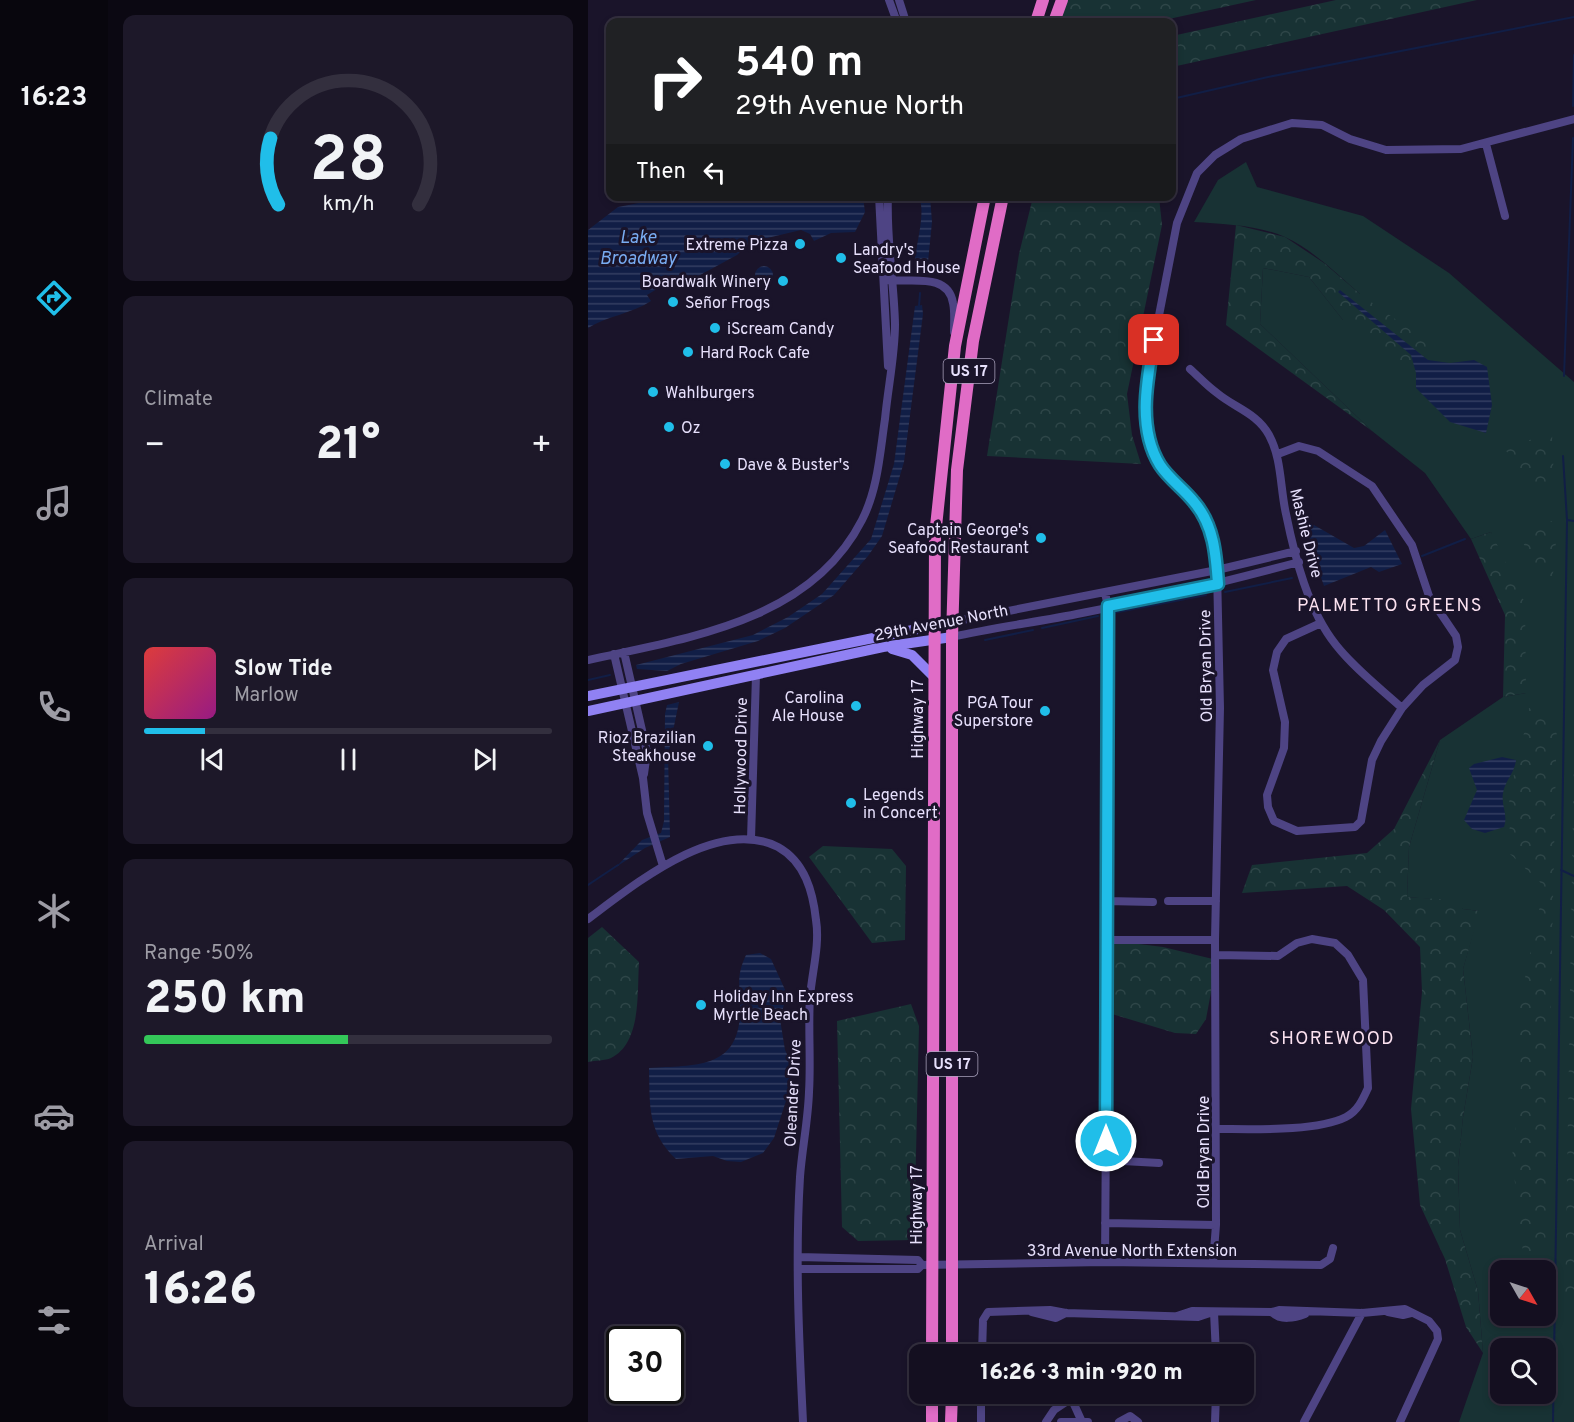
<!DOCTYPE html>
<meta charset="utf-8">
<style>
:root{--surface:#140f20;--page:#1d1829;--text:#f1f3f6;--muted:#9d9ca5;--line:#332f3e;--accent:#20bee9}
body{margin:0;font-family:Overpass,sans-serif;background:var(--page);color:var(--text);height:100vh;display:flex;flex-direction:column;font-size:22px;white-space:nowrap}
*{box-sizing:border-box;margin:0}
p{font-size:20px;color:var(--muted)}
.icon{flex:none;width:33px;height:33px;fill:none;stroke:currentColor;stroke-width:2;stroke-linecap:round;stroke-linejoin:round}
.map{position:relative;flex:1;overflow:hidden}
.sheet{display:flex;flex-direction:column;gap:15px;padding:15px;background:#0b0812;width:480px}
.sheet>*{flex:none}
.banner{position:absolute;left:18px;top:18px;width:570px;height:183px;border-radius:12px;box-shadow:0 3px 9px #0003,0 0 0 2px var(--line);background:#202124;color:#fff;overflow:hidden}
.needle{width:39px;rotate:129deg}
.fabs{position:absolute;left:902px;top:1260px;display:grid;gap:12px}
.fabs a{display:grid;place-items:center;width:66px;height:66px;border-radius:12px;background:var(--surface);box-shadow:0 3px 9px #0003,0 0 0 2px var(--line);font-size:30px}
.speed{position:absolute;left:18px;top:1326px;display:flex;gap:12px;font-size:30px;font-weight:700;text-align:center}
.speed>*{display:grid;place-content:center;width:78px;height:78px;border-radius:50%;background:var(--surface);box-shadow:0 3px 9px #0003,0 0 0 2px var(--line);line-height:1}
.speed .limit{border:3px solid #111;border-radius:9px;background:#fff;color:#111}
.pin{position:absolute;display:grid;place-items:center;width:51px;height:51px;color:#fff;margin:-26px;border-radius:12px;box-shadow:0 3px 9px #0006}
.me{position:absolute;width:66px;margin:-33px;rotate:0deg;stroke-linejoin:round;filter:drop-shadow(0 0 4px #0008)}
.turn{display:flex;align-items:center;gap:21px;height:126px;padding:0 30px;font-size:27px}
.turn .icon{width:78px;height:78px;stroke-width:2.5}
.turn b{display:block;font-size:42px;line-height:51px}
.then{display:flex;align-items:center;height:57px;padding:0 30px;background:#0003;gap:12px;font-size:22px}
.big{font-size:45px;font-weight:800;line-height:1.1}
.sheet .card{flex:1;display:flex;flex-direction:column;justify-content:center;gap:9px;min-width:0;padding:0 21px;border-radius:12px;background:var(--page)}
.sheet .dial{align-items:center;gap:0}
.dial svg{height:156px;overflow:visible;fill:none;stroke:var(--line);stroke-width:7;stroke-linecap:round;text-anchor:middle}
.dial text{fill:var(--text);stroke:none}
.song{display:flex;align-items:center;gap:18px}
.cover{width:72px;height:72px;border-radius:9px;background:linear-gradient(135deg,hsl(0 70% 55%),hsl(310 70% 35%))}
.played{height:6px;border-radius:3px;background:linear-gradient(90deg,var(--accent) 15%,var(--line) 15%)}
.keys{display:flex;justify-content:space-around;direction:ltr}
.heat{display:flex;justify-content:space-between;align-items:center;font-size:33px;direction:ltr}
.charge{height:9px;border-radius:4px;background:linear-gradient(90deg,#34c759 50%,var(--line) 0)}
.trip{position:absolute;left:321px;top:1344px;width:345px;height:60px;border-radius:12px;background:var(--surface);box-shadow:0 3px 9px #0003,0 0 0 2px var(--line);font-weight:800;line-height:60px;text-align:center}
main{display:flex;flex:1;min-height:0}
.dock{display:flex;flex-direction:column;width:108px;justify-content:space-around;align-items:center;background:#08060d;color:var(--muted)}
.dock .icon{width:42px;height:42px}
.dock .current{color:var(--accent)}
.dock b{font-size:27px;color:var(--text)}
.map>svg:first-child{display:block}
</style>
<main>
<nav class="dock">
<b>16:23</b>
<svg class="icon current" aria-label="directions" viewBox="0 0 24 24"><path d="M12 3l9 9-9 9-9-9zM9 14v-3h6M13 9l2 2-2 2"/></svg>
<svg class="icon" aria-label="music" viewBox="0 0 24 24"><path d="M9 18V5l10-2v13"/><circle cx="6" cy="18" r="3"/><circle cx="16" cy="16" r="3"/></svg>
<svg class="icon" aria-label="phone" viewBox="0 0 24 24"><path d="M5 4h4l2 5-3 2q2 4 5 5l2-3 5 2v4C11 20 4 13 5 4z"/></svg>
<svg class="icon" aria-label="climate" viewBox="0 0 24 24"><path d="M12 3v18M4 7l16 10M4 17L20 7"/></svg>
<svg class="icon" aria-label="car" viewBox="0 0 24 24"><path d="M5 17H2v-5l4-1 3-4h7l3 4 3 1v5h-3M9 17h6M6 11h13"/><circle cx="7" cy="17" r="2"/><circle cx="17" cy="17" r="2"/></svg>
<svg class="icon" aria-label="filters" viewBox="0 0 24 24"><path d="M4 7h16M4 17h16"/><circle cx="9" cy="7" r="2"/><circle cx="15" cy="17" r="2"/></svg>
</nav>
<section class="sheet">
<div class="card dial"><svg viewBox="0 0 100 80">
<path d="M14 69A42 42 0 1 1 86 69"/>
<path d="M14 69A42 42 0 0 1 10 35" stroke="#20bee9"/>
<text x="50" y="56" font-size="32" font-weight="700">28</text>
<text x="50" y="72" font-size="11">km/h</text>
</svg></div>
<div class="card"><p>Climate</p>
<div class="heat"><a>−</a><b class="big">21°</b><a>+</a></div>
</div>
<div class="card">
<div class="song"><i class="cover"></i><div><b>Slow Tide</b><p>Marlow</p></div></div>
<div class="played"></div>
<div class="keys"><svg class="icon" aria-label="previous" viewBox="0 0 24 24"><path d="M18 5L8 12l10 7zM5 5v14"/></svg><svg class="icon" aria-label="pause" viewBox="0 0 24 24"><path d="M8 5v14M16 5v14"/></svg><svg class="icon" aria-label="next" viewBox="0 0 24 24"><path d="M6 5l10 7-10 7zM19 5v14"/></svg></div>
</div>
<div class="card"><p>Range · 50%</p><b class="big">250 km</b><div class="charge"></div></div>
<div class="card"><p>Arrival</p><b class="big">16:26</b></div>
</section>
<div class="map">
<svg width="986" height="1422" viewBox="0 0 986 1422">
<defs>
<pattern id="forest-crowns" width="20" height="18" patternUnits="userSpaceOnUse" patternTransform="scale(1.5)"><rect width="20" height="18" fill="#183234"/><path d="M2 6a3 3 0 1 1 6 0M12 15a3 3 0 1 1 6 0" fill="none" stroke="#2e4648"/></pattern>
<pattern id="water-rules" width="6" height="5" patternUnits="userSpaceOnUse" patternTransform="scale(1.5)"><rect width="6" height="5" fill="#111e46"/><path d="M0 2.5h6" fill="none" stroke="#343e62"/></pattern>
</defs>
<rect width="100%" height="100%" fill="#1a142a"/>
<path fill="#183234" fill-rule="evenodd" d="M658 162 669 187 775 216 861 273 986 382V1422H871L895 1353 890 1291 872 1230 870 1167 875 1117 885 1057 875 969 891 911 875 909 855 900 819 897 821 847 852 740 915 697 938 693 903 532 883 539 837 473 784 431 672 324 675 268 721 277 755 320 772 294C749 274 725 250 697 237 670 225 635 224 606 222L630 180ZM912 1270H957V1316H912ZM912 1348H957V1394H912Z"/>
<path fill="url(#forest-crowns)" d="M476 0H668L567 22H468Z
M748 0H889L584 67V36Z
M445 197H571L574 225 539 394 544 435 553 464 399 456 431 254Z
M648 225 697 237 736 263 772 294 842 344 816 369 755 320 721 277 675 268 672 324 784 431 638 325Z
M964 433 966 483 949 495 916 448Z
M970 519 963 596 930 533Z
M903 532 937 603 938 693 915 697 917 615 883 539Z
M941 708 969 715 957 1270H937L924 1157 933 1086 931 1007 956 886 922 854 921 786 929 768Z
M852 740 821 847 819 897 865 900 875 909 892 911 875 969 885 1057 875 1117 870 1167 872 1230 890 1291 895 1353 878 1327 857 1259 832 1205 823 1109 834 992 832 947 796 910 759 886 654 893 664 865 779 853 806 829Z
M986 748V1295L977 1302Z
M235 846 304 849 318 866 317 940 284 943 221 857Z
M14 927 51 962C49 991 54 1043 23 1058 17 1061 7 1060 0 1062V938Z
M519 940 575 947 629 960 618 1019 608 1034 587 1033 524 1014Z
M323 1004 331 1026 326 1240 270 1241 254 1227 249 1021Z"/>
<path fill="url(#water-rules)" d="M65 196 275 197 277 212 267 232 243 233 226 241 222 234 213 230 163 242 149 255 92 286 87 278 59 295 63 301C43 314 19 316 0 328V230L30 207 56 202Z
M331 197H342L344 222 339 272 326 274C325 251 339 216 331 197Z
M167 275a9 9 0 1 1 18 0a9 9 0 1 1-18 0Z
M752 290 840 360 862 363 886 360 899 367 904 405 898 433 862 422 828 388V373L823 355 750 292Z
M334 305 335 314 316 462 294 536 280 556 246 595 197 628 170 641 93 664 79 671 49 669 48 665 165 635 200 617 234 594 283 539 306 464 327 306Z
M720 524 726 525 766 548 776 546 797 530 814 564 791 572 783 567 736 586 722 546Z
M91 702 80 755 82 837 57 848 28 867 54 840 73 833 76 821 77 714 79 705Z
M914 757 928 760C927 772 917 781 915 793 913 804 919 813 917 823L916 827 897 833 884 829 876 820 889 790 881 768 886 764Z
M172 953 183 959 199 994 192 1019 197 1050 204 1065V1082L186 1138 175 1153 153 1162 139 1161 125 1156 88 1159C59 1132 62 1105 61 1068 111 1065 154 1069 152 1005 152 982 148 977 158 955Z"/>
<g fill="none" stroke-linecap="round" stroke-linejoin="round">
<path stroke="#111e46" stroke-width="2" d="M584 99 680 77 986 17
M985 106 986 55
M331 306 332 293
M976 376 985 138
M979 520 986 521
M834 556 877 539
M637 592 704 578
M525 613 618 595
M454 628 510 616
M397 640 445 630
M0 680 22 675
M973 870 986 876
M0 885 30 865
M965 1422 979 520 975 456"/>
<path stroke="#4e4484" stroke-width="8" d="M301 0 309 22
M311 0 318 22
M898 144 917 216
M291 196 300 366
M300 280C322 283 360 272 365 303 367 312 366 322 366 332
M602 369C611 377 619 386 629 393 647 408 669 413 681 435 694 459 692 488 698 514 707 558 720 610 748 645 767 669 792 688 814 708
M690 454 711 446 730 451 784 486 824 545 841 596 868 636 870 647 867 660 835 685 814 708 793 741 784 760 773 821 767 827 709 831 686 821 680 807 679 795 696 748 697 722 685 670 689 652 698 639 733 623
M364 622 629 570 708 551
M364 637C407 627 451 622 494 613 567 599 640 581 711 562
M36 652 59 752 56 774
M26 654 55 778 59 813 75 866
M0 660C99 638 222 622 274 520 290 489 292 452 297 419 300 387 307 355 307 324 306 281 298 239 300 196
M163 839 168 675
M519 901 565 902
M580 901H628
M0 919C47 884 129 816 190 847 217 862 225 892 228 920 232 945 224 972 222 997 220 1028 223 1060 221 1092 220 1121 214 1149 212 1177 207 1259 211 1341 215 1422
M519 940H627
M628 1129C663 1129 728 1132 758 1117 770 1111 775 1099 780 1088L775 980 760 955 747 943 724 939 709 943 690 956 629 955
M517 1160 571 1163
M517 1223 628 1225
M211 1257 330 1260 334 1265
M517 1262 521 700 520 606 517 593
M625 1263 628 1225 627 940 632 708 629 570 626 544 619 520 607 502 572 465 561 433 557 409 559 377 589 223 609 173 627 155 653 139 704 123 734 125 762 139 798 150 873 149 986 119
M211 1269H330L334 1265 517 1262 733 1265 742 1259 745 1248
M444 1312 468 1318 478 1313
M626 1312 628 1354
M684 1312C692 1321 707 1318 717 1314
M800 1312 815 1315 823 1313
M589 1316 604 1311 684 1312 691 1310 774 1313 817 1309 841 1321 849 1331 850 1339 812 1422
M394 1354 395 1320 400 1312 462 1310 478 1313 610 1317 622 1313
M393 1422V1394
M458 1422 466 1410 481 1400 485 1402 494 1422
M473 1422H500
M531 1422 542 1416 550 1422
M627 1422 628 1394
M716 1422 774 1313"/>
<path stroke="#9081f3" stroke-width="10" d="M304 649 324 655 346 677
M0 696 364 622
M0 711 295 647 364 637"/>
<path stroke="#e06cc6" stroke-width="12" d="M448 22 455 0
M466 22 474 0
M344 1354 347 536 367 346 397 196
M364 1354V637L369 470 385 341 415 196
M344 1422V1394
M363 1422 364 1394"/>
</g>
<g fill="none" stroke-linecap="round" stroke-linejoin="round">
<defs>
<path id="route" d="M518 1141 520 606 630 584C628 555 626 525 606 502 596 489 581 479 572 465 549 428 559 380 566 340"/>
</defs>
<use href="#route" stroke="#157c97" stroke-width="15"/>
<use href="#route" stroke="#20bee9" stroke-width="10"/>
</g>
<g fill="#20bee9" stroke="#1a142a" stroke-width="2">
<circle cx="212" cy="244" r="6"/>
<circle cx="253" cy="258" r="6"/>
<circle cx="195" cy="281" r="6"/>
<circle cx="85" cy="302" r="6"/>
<circle cx="127" cy="328" r="6"/>
<circle cx="100" cy="352" r="6"/>
<circle cx="65" cy="392" r="6"/>
<circle cx="81" cy="427" r="6"/>
<circle cx="137" cy="464" r="6"/>
<circle cx="453" cy="538" r="6"/>
<circle cx="268" cy="706" r="6"/>
<circle cx="457" cy="711" r="6"/>
<circle cx="120" cy="746" r="6"/>
<circle cx="263" cy="803" r="6"/>
<circle cx="113" cy="1005" r="6"/>
</g>
<g text-anchor="middle" stroke-width="6" stroke-linejoin="round" paint-order="stroke">
<g fill="#1a142a" stroke="#aaa3bd" stroke-width="1.5">
<rect x="355.5" y="359" width="51" height="24" rx="4.5"/>
<rect x="338.5" y="1052" width="51" height="24" rx="4.5"/>
</g>
<g font-size="15" font-weight="bold" fill="#e7e0fc">
<text x="381" y="376">US 17</text>
<text x="364" y="1069">US 17</text>
</g>
<g font-size="16" fill="#e7e0fc" stroke="#1a142a" text-anchor="start">
<text x="200" y="250" text-anchor="end">Extreme Pizza</text>
<text x="265" y="255">Landry's<tspan x="265" dy="18">Seafood House</tspan></text>
<text x="183" y="287" text-anchor="end">Boardwalk Winery</text>
<text x="97" y="308">Señor Frogs</text>
<text x="139" y="334">iScream Candy</text>
<text x="112" y="358">Hard Rock Cafe</text>
<text x="77" y="398">Wahlburgers</text>
<text x="93" y="433">Oz</text>
<text x="149" y="470">Dave &amp; Buster's</text>
<text x="441" y="535" text-anchor="end">Captain George's<tspan x="441" dy="18">Seafood Restaurant</tspan></text>
<text x="256" y="703" text-anchor="end">Carolina<tspan x="256" dy="18">Ale House</tspan></text>
<text x="445" y="708" text-anchor="end">PGA Tour<tspan x="445" dy="18">Superstore</tspan></text>
<text x="108" y="743" text-anchor="end">Rioz Brazilian<tspan x="108" dy="18">Steakhouse</tspan></text>
<text x="275" y="800">Legends<tspan x="275" dy="18">in Concert</tspan></text>
<text x="125" y="1002">Holiday Inn Express<tspan x="125" dy="18">Myrtle Beach</tspan></text>
</g>
<g font-size="16" fill="#e7e0fc" stroke="#1a142a">
<text transform="translate(719 533) rotate(76)" y="6">Mashie Drive</text>
<text transform="translate(353 622) rotate(-11)" y="6">29th Avenue North</text>
<text transform="translate(617 666) rotate(-91)" y="6">Old Bryan Drive</text>
<text transform="translate(329 719) rotate(-90)" y="6">Highway 17</text>
<text transform="translate(152 756) rotate(-89)" y="6">Hollywood Drive</text>
<text transform="translate(204 1093) rotate(-87)" y="6">Oleander Drive</text>
<text transform="translate(615 1152) rotate(-90)" y="6">Old Bryan Drive</text>
<text transform="translate(328 1205) rotate(-90)" y="6">Highway 17</text>
<text x="544" y="1256">33rd Avenue North Extension</text>
</g>
<g font-size="18" font-style="italic" fill="#79acf2" stroke="#1a142a">
<text x="50" y="243">Lake<tspan x="50" dy="21">Broadway</tspan></text>
</g>
<g font-size="18" letter-spacing="1.5" fill="#fce2f0" stroke="#1a142a">
<text x="802" y="611">PALMETTO GREENS</text>
<text x="744" y="1044">SHOREWOOD</text>
</g>
</g>
</svg>
<div class="fabs">
<a><svg class="needle" viewBox="-14 -14 28 28"><path d="M0-13l5 13h-10z" fill="#e53935"/><path d="M0 13l5-13h-10z" fill="#9d9ca5"/></svg></a>
<a><svg class="icon" aria-label="search" viewBox="0 0 24 24"><circle cx="10" cy="10" r="6"/><path d="M15 15l6 6"/></svg></a>
</div>
<div class="speed"><div class="limit">30</div></div>
<div class="pin" style="left:566px;top:340px;background:#d93025"><svg class="icon" aria-label="arrive" viewBox="0 0 24 24"><path d="M6 21V4h12l-3 4 3 4H6"/></svg></div>
<svg class="me" style="left:518px;top:1141px" viewBox="-20 -20 40 40"><circle r="17" fill="#20bee9" stroke="#fff" stroke-width="3"/><path d="M0-11L8 9 0 5-8 9z" fill="#fff"/></svg>
<div class="trip">16:26 · 3 min · 920 m</div>
<div class="banner">
<div class="turn"><svg class="icon" aria-label="right" viewBox="0 0 24 24"><path d="M7 20v-9h11M14 6l5 5-5 5"/></svg><div><b>540 m</b>29th Avenue North</div></div>
<div class="then">Then<svg class="icon" aria-label="left" viewBox="0 0 24 24"><path d="M17 20v-9H6M10 6l-5 5 5 5"/></svg></div>
</div>
</div>
</main>
